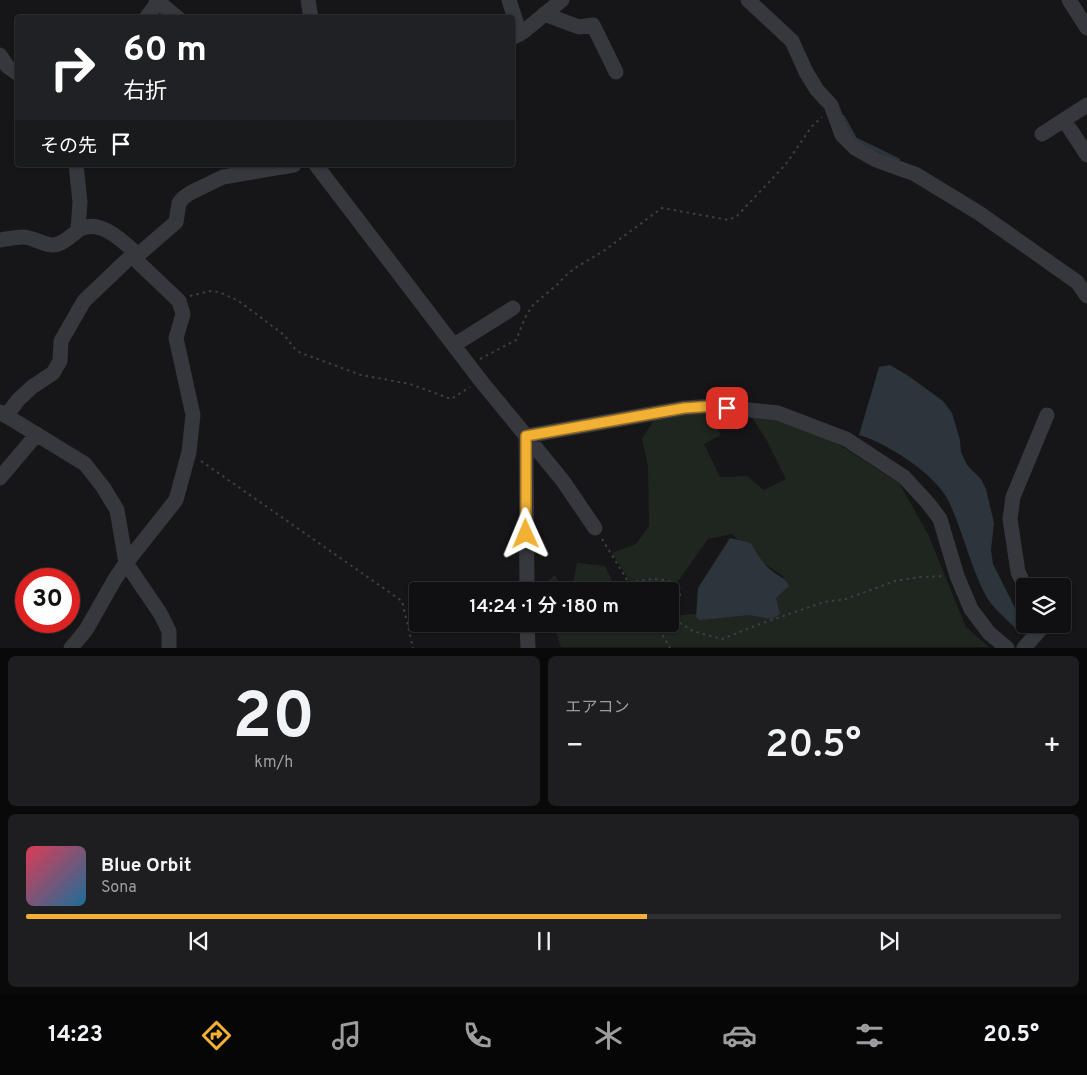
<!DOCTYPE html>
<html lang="ja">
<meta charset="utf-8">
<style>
:root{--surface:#101012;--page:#1e1e20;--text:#f1f3f6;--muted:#9c9d9f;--line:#303032;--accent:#f2b134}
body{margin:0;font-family:Overpass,"Noto Sans JP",sans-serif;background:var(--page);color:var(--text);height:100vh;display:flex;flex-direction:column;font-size:19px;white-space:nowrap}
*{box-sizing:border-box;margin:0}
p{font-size:16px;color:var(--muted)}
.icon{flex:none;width:28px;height:28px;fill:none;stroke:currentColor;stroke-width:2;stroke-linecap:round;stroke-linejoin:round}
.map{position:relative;height:648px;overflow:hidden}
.details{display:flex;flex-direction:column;gap:8px;padding:8px;background:#09090a;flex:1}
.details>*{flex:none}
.hud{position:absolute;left:15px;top:15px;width:500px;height:152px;border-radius:5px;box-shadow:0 1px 4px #0004,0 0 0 1px var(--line);background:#202124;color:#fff;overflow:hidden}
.buttons{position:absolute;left:1016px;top:578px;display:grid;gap:10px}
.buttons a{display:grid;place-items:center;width:55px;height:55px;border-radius:5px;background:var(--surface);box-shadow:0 1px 4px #0004,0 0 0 1px var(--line);font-size:25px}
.speed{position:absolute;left:15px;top:568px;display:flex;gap:10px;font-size:25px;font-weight:700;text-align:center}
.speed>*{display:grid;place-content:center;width:65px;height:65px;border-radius:50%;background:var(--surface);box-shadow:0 1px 4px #0004,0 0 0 1px var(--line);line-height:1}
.speed .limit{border:8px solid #d22;background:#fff;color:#111}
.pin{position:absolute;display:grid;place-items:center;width:42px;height:42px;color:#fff;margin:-21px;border-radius:10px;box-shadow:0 2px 8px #0006}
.me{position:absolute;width:55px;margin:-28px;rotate:359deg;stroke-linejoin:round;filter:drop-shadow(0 0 4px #0008)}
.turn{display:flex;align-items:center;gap:18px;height:105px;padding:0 25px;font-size:22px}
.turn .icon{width:65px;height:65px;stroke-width:2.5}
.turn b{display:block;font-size:35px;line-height:42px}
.then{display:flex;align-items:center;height:48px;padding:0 25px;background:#0003;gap:10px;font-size:19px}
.big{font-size:38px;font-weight:600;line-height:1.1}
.details .widget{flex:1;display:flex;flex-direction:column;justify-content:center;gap:8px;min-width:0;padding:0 18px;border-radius:8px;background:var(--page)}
.details .dial{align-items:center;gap:0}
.dial b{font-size:65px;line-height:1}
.song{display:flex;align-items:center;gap:15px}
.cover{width:60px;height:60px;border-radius:8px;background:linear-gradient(135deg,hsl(350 70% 55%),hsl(200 70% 35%))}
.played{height:5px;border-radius:2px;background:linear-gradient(90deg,var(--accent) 60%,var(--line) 60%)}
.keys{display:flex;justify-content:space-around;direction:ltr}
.heat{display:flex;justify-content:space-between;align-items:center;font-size:28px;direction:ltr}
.details .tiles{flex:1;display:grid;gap:8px;grid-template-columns:1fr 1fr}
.widget:last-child{grid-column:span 2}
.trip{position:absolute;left:409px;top:582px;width:270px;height:50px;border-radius:5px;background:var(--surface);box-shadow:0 1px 4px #0004,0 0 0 1px var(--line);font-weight:600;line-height:50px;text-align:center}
.dock{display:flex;height:80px;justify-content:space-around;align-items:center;background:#060607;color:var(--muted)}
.dock .icon{width:35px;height:35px}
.dock .current{color:var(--accent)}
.dock b{font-size:22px;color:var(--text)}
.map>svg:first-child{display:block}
</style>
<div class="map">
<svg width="1087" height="648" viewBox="0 0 1087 648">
<rect width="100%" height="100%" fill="#161618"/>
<path fill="#1e261f" d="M746 408 835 442 899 483 928 534 966 627 989 647H561L553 624H670V616L745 610 764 589 784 577 759 560 732 534 708 539 676 584 672 606 670 607V591H636L612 553 636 544 649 526 648 467 642 438 659 413 707 409 721 435 704 444 720 477 747 476 764 490 786 479 767 441Z
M577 563 605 566 617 591H542L540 587 555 575 561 586 572 587Z"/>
<path fill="#2c353c" d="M890 365 907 375 943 401 952 413 960 440 961 452 967 465 981 479 986 489 994 523 991 550 993 564 1023 624 1020 627 1015 628C1006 618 991 607 985 594 970 565 963 532 949 502 937 475 887 443 859 435L879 367Z
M730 538 751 543C756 552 762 563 771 570 777 576 785 577 789 586L776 598 780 614 772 619 749 615 700 620 696 617 698 588Z"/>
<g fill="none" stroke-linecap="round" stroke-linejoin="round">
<path stroke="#2c353c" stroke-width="4" d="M843 117 855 139 898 160"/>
<path stroke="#3d3f44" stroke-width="2" stroke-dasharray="2.5 4" stroke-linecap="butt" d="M190 296 210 291 219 292 237 300 255 313 284 335 295 349 301 353 361 375 410 384 451 399 470 387
M480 359 516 340 526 316 533 305 559 283 564 277 575 268 605 250 662 208 729 220 737 216 786 164 812 126 822 117
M201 461 402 601 413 648
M602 539 629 583C646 579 664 576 679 586L680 595 675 620 693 631 722 639 760 624 824 602 846 599 895 581 920 577 944 576
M629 583 634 591
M656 624 670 648"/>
<path stroke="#37383d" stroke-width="15" d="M156 0 178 18
M308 0 311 18
M509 0 520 34
M748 0 792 41 806 72 817 90 831 105 842 135 855 148 876 160 915 174 979 213 1077 282 1087 296
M1069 0 1087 28
M544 14 579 27 593 25 616 72
M146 18 158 2
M512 38 523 32 562 0
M0 55 7 66 18 74
M1064 120 1087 155
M1042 134 1087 105
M76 165 80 202 78 230
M316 165 481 381 563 481 595 528
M0 240C7 239 16 237 23 237 33 237 43 245 53 245 61 245 70 237 76 232 97 215 123 241 138 255V262L179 301 183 314 176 338 193 415 189 452 176 500 126 563 115 579 86 630 71 648
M454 345 513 308
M0 412 85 464 103 487 117 510 126 563 160 613 169 631V648
M6 416 18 400 32 387 53 373 60 361 61 341 84 301 127 260 138 255 176 222 179 203 183 198 190 193 223 177 294 165
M526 436 684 408 714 406 778 413 846 439 904 477 928 503 940 519 957 576 971 609 989 633 1007 648
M526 436 527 591
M0 478 37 434
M1025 587 1018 572 1010 519 1013 497 1047 415
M527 624 528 648
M1024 648 1045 624"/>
</g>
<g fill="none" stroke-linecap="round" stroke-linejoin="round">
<defs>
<path id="route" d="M526 534V436L684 408 714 406 727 408"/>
</defs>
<use href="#route" stroke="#9d7322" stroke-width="12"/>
<use href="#route" stroke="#f2b134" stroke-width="9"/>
</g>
</svg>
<div class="buttons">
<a><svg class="icon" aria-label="layers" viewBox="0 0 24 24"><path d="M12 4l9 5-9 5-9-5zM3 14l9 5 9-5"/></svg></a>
</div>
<div class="speed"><div class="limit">30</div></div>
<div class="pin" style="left:727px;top:408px;background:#d93025"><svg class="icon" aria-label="arrive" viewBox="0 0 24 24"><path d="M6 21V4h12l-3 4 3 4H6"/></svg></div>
<svg class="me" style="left:526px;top:534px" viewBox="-20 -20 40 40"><path d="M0-17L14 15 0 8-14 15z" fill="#f2b134" stroke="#fff" stroke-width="4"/></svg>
<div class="trip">14:24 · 1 分 · 180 m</div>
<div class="hud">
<div class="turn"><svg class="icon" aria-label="right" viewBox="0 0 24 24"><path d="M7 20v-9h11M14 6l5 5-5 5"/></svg><div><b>60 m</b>右折</div></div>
<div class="then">その先<svg class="icon" aria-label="arrive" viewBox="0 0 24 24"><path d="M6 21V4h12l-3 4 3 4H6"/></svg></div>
</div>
</div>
<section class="details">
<div class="tiles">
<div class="widget dial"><b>20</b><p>km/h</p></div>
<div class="widget"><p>エアコン</p>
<div class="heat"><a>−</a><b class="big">20.5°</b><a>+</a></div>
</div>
<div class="widget">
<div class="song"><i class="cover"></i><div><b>Blue Orbit</b><p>Sona</p></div></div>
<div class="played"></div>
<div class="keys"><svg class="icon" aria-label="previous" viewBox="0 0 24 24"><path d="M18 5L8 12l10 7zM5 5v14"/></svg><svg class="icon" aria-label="pause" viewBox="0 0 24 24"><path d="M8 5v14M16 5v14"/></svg><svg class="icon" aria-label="next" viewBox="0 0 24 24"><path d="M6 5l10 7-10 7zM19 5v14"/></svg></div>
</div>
</div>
</section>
<nav class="dock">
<b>14:23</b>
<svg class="icon current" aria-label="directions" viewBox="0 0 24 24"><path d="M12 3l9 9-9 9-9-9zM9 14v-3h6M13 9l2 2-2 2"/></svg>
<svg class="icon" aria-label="music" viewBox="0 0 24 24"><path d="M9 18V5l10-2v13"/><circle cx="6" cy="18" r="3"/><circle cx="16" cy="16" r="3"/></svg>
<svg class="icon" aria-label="phone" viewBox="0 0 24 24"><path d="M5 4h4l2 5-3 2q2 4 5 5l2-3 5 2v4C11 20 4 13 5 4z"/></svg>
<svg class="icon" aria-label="climate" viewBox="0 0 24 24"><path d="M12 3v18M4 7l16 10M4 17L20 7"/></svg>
<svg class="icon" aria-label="car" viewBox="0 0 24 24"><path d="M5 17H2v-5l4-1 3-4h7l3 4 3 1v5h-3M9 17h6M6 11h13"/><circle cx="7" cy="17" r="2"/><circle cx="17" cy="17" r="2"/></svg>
<svg class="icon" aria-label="filters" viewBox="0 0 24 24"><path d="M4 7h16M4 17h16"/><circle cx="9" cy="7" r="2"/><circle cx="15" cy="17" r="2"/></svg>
<b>20.5°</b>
</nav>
